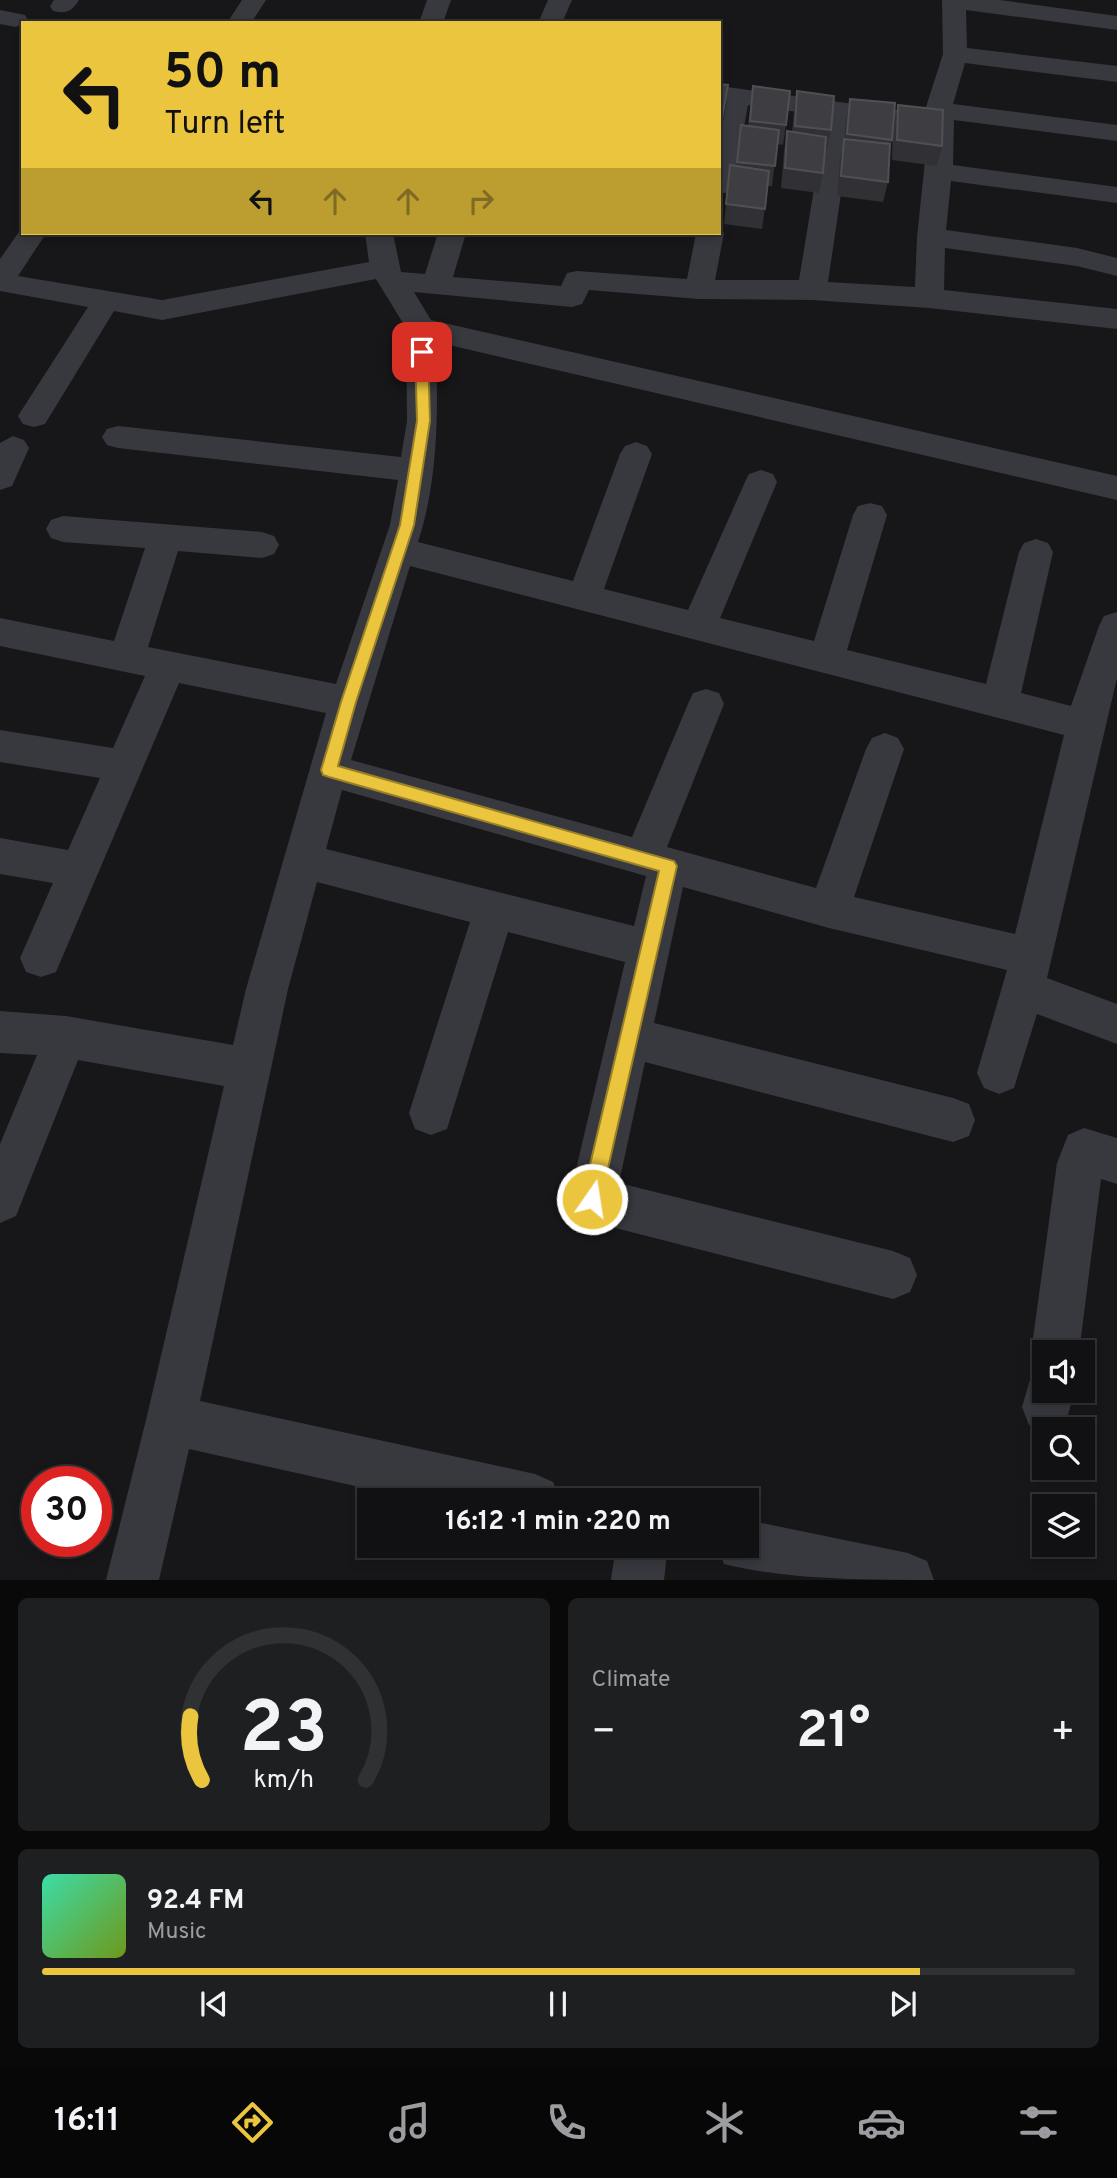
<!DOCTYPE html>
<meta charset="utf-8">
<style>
:root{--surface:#111113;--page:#1e1f21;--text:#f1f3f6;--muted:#9c9da0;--line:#303133;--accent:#ebc53d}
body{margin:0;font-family:Overpass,sans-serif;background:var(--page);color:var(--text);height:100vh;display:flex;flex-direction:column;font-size:26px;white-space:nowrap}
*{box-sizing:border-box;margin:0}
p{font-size:23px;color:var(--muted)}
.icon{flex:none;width:38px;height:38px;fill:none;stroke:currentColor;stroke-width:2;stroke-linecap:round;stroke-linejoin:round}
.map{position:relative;height:1580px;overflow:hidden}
.drawer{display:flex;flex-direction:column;gap:18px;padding:18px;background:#09090a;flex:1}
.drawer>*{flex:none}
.hud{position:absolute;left:21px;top:21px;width:700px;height:214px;border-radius:0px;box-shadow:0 4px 10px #0003,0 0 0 2px var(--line);background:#ebc53d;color:#111;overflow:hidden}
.controls{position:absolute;left:1032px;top:1340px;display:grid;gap:14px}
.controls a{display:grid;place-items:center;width:63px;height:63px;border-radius:0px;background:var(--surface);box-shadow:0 4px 10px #0003,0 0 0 2px var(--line);font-size:35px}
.speed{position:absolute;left:21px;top:1466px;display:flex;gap:14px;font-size:35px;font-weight:700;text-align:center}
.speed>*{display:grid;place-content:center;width:91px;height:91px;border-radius:50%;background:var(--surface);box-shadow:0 4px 10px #0003,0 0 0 2px var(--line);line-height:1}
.speed .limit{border:10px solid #d22;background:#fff;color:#111}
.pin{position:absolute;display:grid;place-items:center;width:60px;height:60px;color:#fff;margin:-30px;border-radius:14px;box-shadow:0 4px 10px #0006}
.me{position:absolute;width:77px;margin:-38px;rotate:13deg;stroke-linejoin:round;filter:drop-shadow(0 0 5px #0008)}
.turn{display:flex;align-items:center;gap:24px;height:147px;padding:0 28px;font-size:32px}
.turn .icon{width:91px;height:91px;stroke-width:2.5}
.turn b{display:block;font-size:49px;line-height:60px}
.lanes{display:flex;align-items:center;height:66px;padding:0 28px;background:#0003;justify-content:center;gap:35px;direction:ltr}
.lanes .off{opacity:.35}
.big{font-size:52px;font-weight:700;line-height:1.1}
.drawer .tile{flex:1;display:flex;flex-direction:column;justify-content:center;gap:10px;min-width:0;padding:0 24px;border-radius:10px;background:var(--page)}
.drawer .dial{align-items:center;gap:0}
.dial svg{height:182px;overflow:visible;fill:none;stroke:var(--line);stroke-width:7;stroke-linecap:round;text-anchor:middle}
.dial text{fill:var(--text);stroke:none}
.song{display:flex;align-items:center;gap:21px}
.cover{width:84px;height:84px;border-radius:10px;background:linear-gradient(135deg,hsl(160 70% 55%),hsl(80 70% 35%))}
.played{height:7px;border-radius:4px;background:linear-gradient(90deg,var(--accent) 85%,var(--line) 85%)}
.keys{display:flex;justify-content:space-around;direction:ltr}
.heat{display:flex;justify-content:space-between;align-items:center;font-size:38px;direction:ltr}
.drawer .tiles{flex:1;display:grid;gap:18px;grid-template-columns:1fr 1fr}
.tile:last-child{grid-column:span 2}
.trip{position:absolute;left:357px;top:1488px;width:402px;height:70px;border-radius:0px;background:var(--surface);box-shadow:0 4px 10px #0003,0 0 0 2px var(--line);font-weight:700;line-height:70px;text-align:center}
.dock{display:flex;height:112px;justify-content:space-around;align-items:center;background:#070708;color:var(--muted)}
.dock .icon{width:49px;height:49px}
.dock .selected{color:var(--accent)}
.dock b{font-size:32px;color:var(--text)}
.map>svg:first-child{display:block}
</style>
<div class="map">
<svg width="1117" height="1580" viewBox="0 0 1117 1580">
<rect width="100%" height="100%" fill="#171719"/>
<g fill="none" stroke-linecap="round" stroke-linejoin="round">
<path fill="#38393e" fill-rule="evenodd" d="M54 0H79C72 11 67 14 53 11L50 6Z
M242 0H266L251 23H227Z
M427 0H451L443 23H419Z
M548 0H572L562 23H538Z
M942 0H1000L1117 16V30L966 10 967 48 1117 66V82L965 63 953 104 1117 125V141L954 120 953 165 1117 187V203L951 181 946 230 1077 248 1117 258V276L1077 266 945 248 944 290 1117 309V329L929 308 812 300 699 299 589 290 582 304 572 307 414 292 431 320 1117 476V500L436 342C438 408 439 478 418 542L573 581 620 454 625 446 636 442 647 446 652 454 604 589 688 610 745 482 749 474 761 470 773 474 777 482 720 618 814 641 853 515 858 506 870 503 882 506 887 515 847 650 986 684 1019 552 1024 543 1036 539 1048 543 1053 552 1021 693 1071 706 1099 626 1104 616 1117 612V678L1047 978 1117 1004V1044L1037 1014 1014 1088 999 1094 984 1088 977 1073 1007 970 829 928 683 887 654 1023 953 1098 969 1104 975 1120 969 1136 953 1142 645 1062 619 1183 893 1251 910 1258 917 1275 910 1292 893 1299 592 1222 576 1215 569 1199 625 962 508 932 447 1129 431 1135 415 1129 409 1113 470 922 317 882 288 989 200 1401 535 1474 553 1482 561 1500H418L189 1449 159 1580H106L146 1420 224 1086 78 1060 16 1216 0 1223V1144L37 1055 0 1053V1011L66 1016 233 1045 246 989 326 713 179 683 56 972 41 977 26 972 20 958 53 883 0 874V838L68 850 100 778 0 762V730L113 748 145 676 0 646V618L114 641 145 548 63 542 51 538 46 529 51 520 63 516 262 532 274 536 279 545 274 554 262 558 178 551 148 647 336 684 390 525 398 480 118 448 107 445 102 437 107 429 118 426 401 457 407 421 406 328 376 279 162 320 114 311 45 424 34 427 23 424 18 416 88 307 0 291V259L21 229 23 233H44L45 235 18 276 162 300 369 262 365 233H393L401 272 425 274 438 233H466L453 277 561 286 567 273 577 271 687 279 696 233H719V227L724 233 715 280H799L826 116 748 105 733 186 729 192 719 194V119L723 102H719V86L907 111 911 117 907 123 898 125 852 119 828 282 915 287 917 237 929 123 925 110 943 54ZM410 566 1064 735 1015 934 854 897 904 749 898 738 885 733 872 738 866 749 816 888 667 847 724 704 719 693 706 689 693 693 688 704 632 837 351 760ZM342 790 646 876 634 926 326 849Z
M0 10 25 15 28 20 16 27 0 24Z
M13 436 24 440 29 448 12 486 0 490V443Z
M1084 1128 1117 1138V1184L1101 1179 1079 1353H1045V1391H1075L1065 1425 1045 1431 1029 1425 1022 1407 1032 1373 1039 1371 1031 1353 1057 1163 1068 1135Z
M747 1520 908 1553 927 1561 934 1580C867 1580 787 1580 724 1564L717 1545H747Z
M616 1545H668L664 1580H611Z"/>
</g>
<path fill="#313034" d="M719 84 728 85 720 139H719Z
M753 86 786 125 783 145 777 144 772 186H768L762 229 724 224 730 165 736 166 741 125 748 126Z
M797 91 831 130 827 150H825L823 173 819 193 781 188 784 151 787 131 792 132 794 111Z
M850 99 892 140 889 153 888 182 883 202 837 196 840 159 844 139 846 119Z
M898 105 942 146 937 166 892 160 893 125Z"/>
<path fill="#212123" d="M728 85 726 105 720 139 722 119Z"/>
<path fill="#3e3e42" stroke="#4f4f55" stroke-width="2" d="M719 84 728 85 722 119 719 118Z
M753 86 790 91 786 125 750 121Z
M797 91 834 96 831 130 795 126Z
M850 99 895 103 892 140 847 134Z
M898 105 943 110 942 146 897 140Z
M741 125 779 130 775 166 737 162Z
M787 131 826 137 823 173 785 168Z
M844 139 890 144 888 182 841 176Z
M730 165 769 171 765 209 726 204Z"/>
<path fill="#ebc53d" stroke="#998028" stroke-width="2" d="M422 347 428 352 430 421 414 525 356 702 338 766 674 861 677 866 601 1199 599 1205 592 1208 585 1205 582 1199 659 871 329 777 323 775 321 770 341 702 400 525 417 421 415 352Z"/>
</svg>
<div class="controls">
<a><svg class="icon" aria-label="sound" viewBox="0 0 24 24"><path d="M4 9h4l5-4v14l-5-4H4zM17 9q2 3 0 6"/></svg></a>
<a><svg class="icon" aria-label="search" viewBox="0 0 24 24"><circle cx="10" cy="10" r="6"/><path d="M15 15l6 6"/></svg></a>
<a><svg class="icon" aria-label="layers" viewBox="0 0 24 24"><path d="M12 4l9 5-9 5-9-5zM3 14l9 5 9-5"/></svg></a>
</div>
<div class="speed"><div class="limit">30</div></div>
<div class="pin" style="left:422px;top:352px;background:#d93025"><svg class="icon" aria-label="arrive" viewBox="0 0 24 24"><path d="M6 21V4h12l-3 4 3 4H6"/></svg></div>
<svg class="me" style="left:592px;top:1199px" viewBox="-20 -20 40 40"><circle r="17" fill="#ebc53d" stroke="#fff" stroke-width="3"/><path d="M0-11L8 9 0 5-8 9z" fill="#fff"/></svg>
<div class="trip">16:12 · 1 min · 220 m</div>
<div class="hud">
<div class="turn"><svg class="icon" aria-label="left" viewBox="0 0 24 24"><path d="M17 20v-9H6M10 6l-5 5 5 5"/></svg><div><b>50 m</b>Turn left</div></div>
<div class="lanes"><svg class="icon" aria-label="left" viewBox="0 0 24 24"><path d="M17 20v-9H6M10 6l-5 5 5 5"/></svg><svg class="icon off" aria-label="ahead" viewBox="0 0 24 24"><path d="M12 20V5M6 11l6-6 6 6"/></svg><svg class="icon off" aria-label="ahead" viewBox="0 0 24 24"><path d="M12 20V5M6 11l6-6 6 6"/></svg><svg class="icon off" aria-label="right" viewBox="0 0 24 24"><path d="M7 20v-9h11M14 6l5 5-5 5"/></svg></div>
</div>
</div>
<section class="drawer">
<div class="tiles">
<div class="tile dial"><svg viewBox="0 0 100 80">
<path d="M14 69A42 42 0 1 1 86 69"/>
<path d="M14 69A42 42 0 0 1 9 41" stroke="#ebc53d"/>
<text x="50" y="56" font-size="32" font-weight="700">23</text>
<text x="50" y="72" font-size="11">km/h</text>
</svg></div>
<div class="tile"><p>Climate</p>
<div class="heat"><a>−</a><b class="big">21°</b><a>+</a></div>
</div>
<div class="tile">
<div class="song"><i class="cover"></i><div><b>92.4 FM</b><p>Music</p></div></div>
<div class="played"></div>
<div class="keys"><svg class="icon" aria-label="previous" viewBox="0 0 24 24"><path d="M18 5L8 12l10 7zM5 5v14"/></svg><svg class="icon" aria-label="pause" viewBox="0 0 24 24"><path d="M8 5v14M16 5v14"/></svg><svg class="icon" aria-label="next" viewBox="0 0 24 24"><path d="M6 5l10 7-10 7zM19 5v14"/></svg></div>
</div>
</div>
</section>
<nav class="dock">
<b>16:11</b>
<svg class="icon selected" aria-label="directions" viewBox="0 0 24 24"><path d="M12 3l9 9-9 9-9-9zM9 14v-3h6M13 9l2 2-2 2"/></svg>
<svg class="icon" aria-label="music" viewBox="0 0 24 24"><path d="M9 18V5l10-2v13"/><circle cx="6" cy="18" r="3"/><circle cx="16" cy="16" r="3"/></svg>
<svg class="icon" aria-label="phone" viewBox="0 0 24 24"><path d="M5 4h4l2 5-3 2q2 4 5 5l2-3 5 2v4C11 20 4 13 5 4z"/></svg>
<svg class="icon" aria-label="climate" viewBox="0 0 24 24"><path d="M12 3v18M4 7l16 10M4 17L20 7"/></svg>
<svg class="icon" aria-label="car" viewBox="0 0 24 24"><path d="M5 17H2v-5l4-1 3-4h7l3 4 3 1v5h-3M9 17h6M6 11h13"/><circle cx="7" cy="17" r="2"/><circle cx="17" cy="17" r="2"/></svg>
<svg class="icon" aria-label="filters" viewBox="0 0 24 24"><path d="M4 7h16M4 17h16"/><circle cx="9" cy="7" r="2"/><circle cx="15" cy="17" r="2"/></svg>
</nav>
